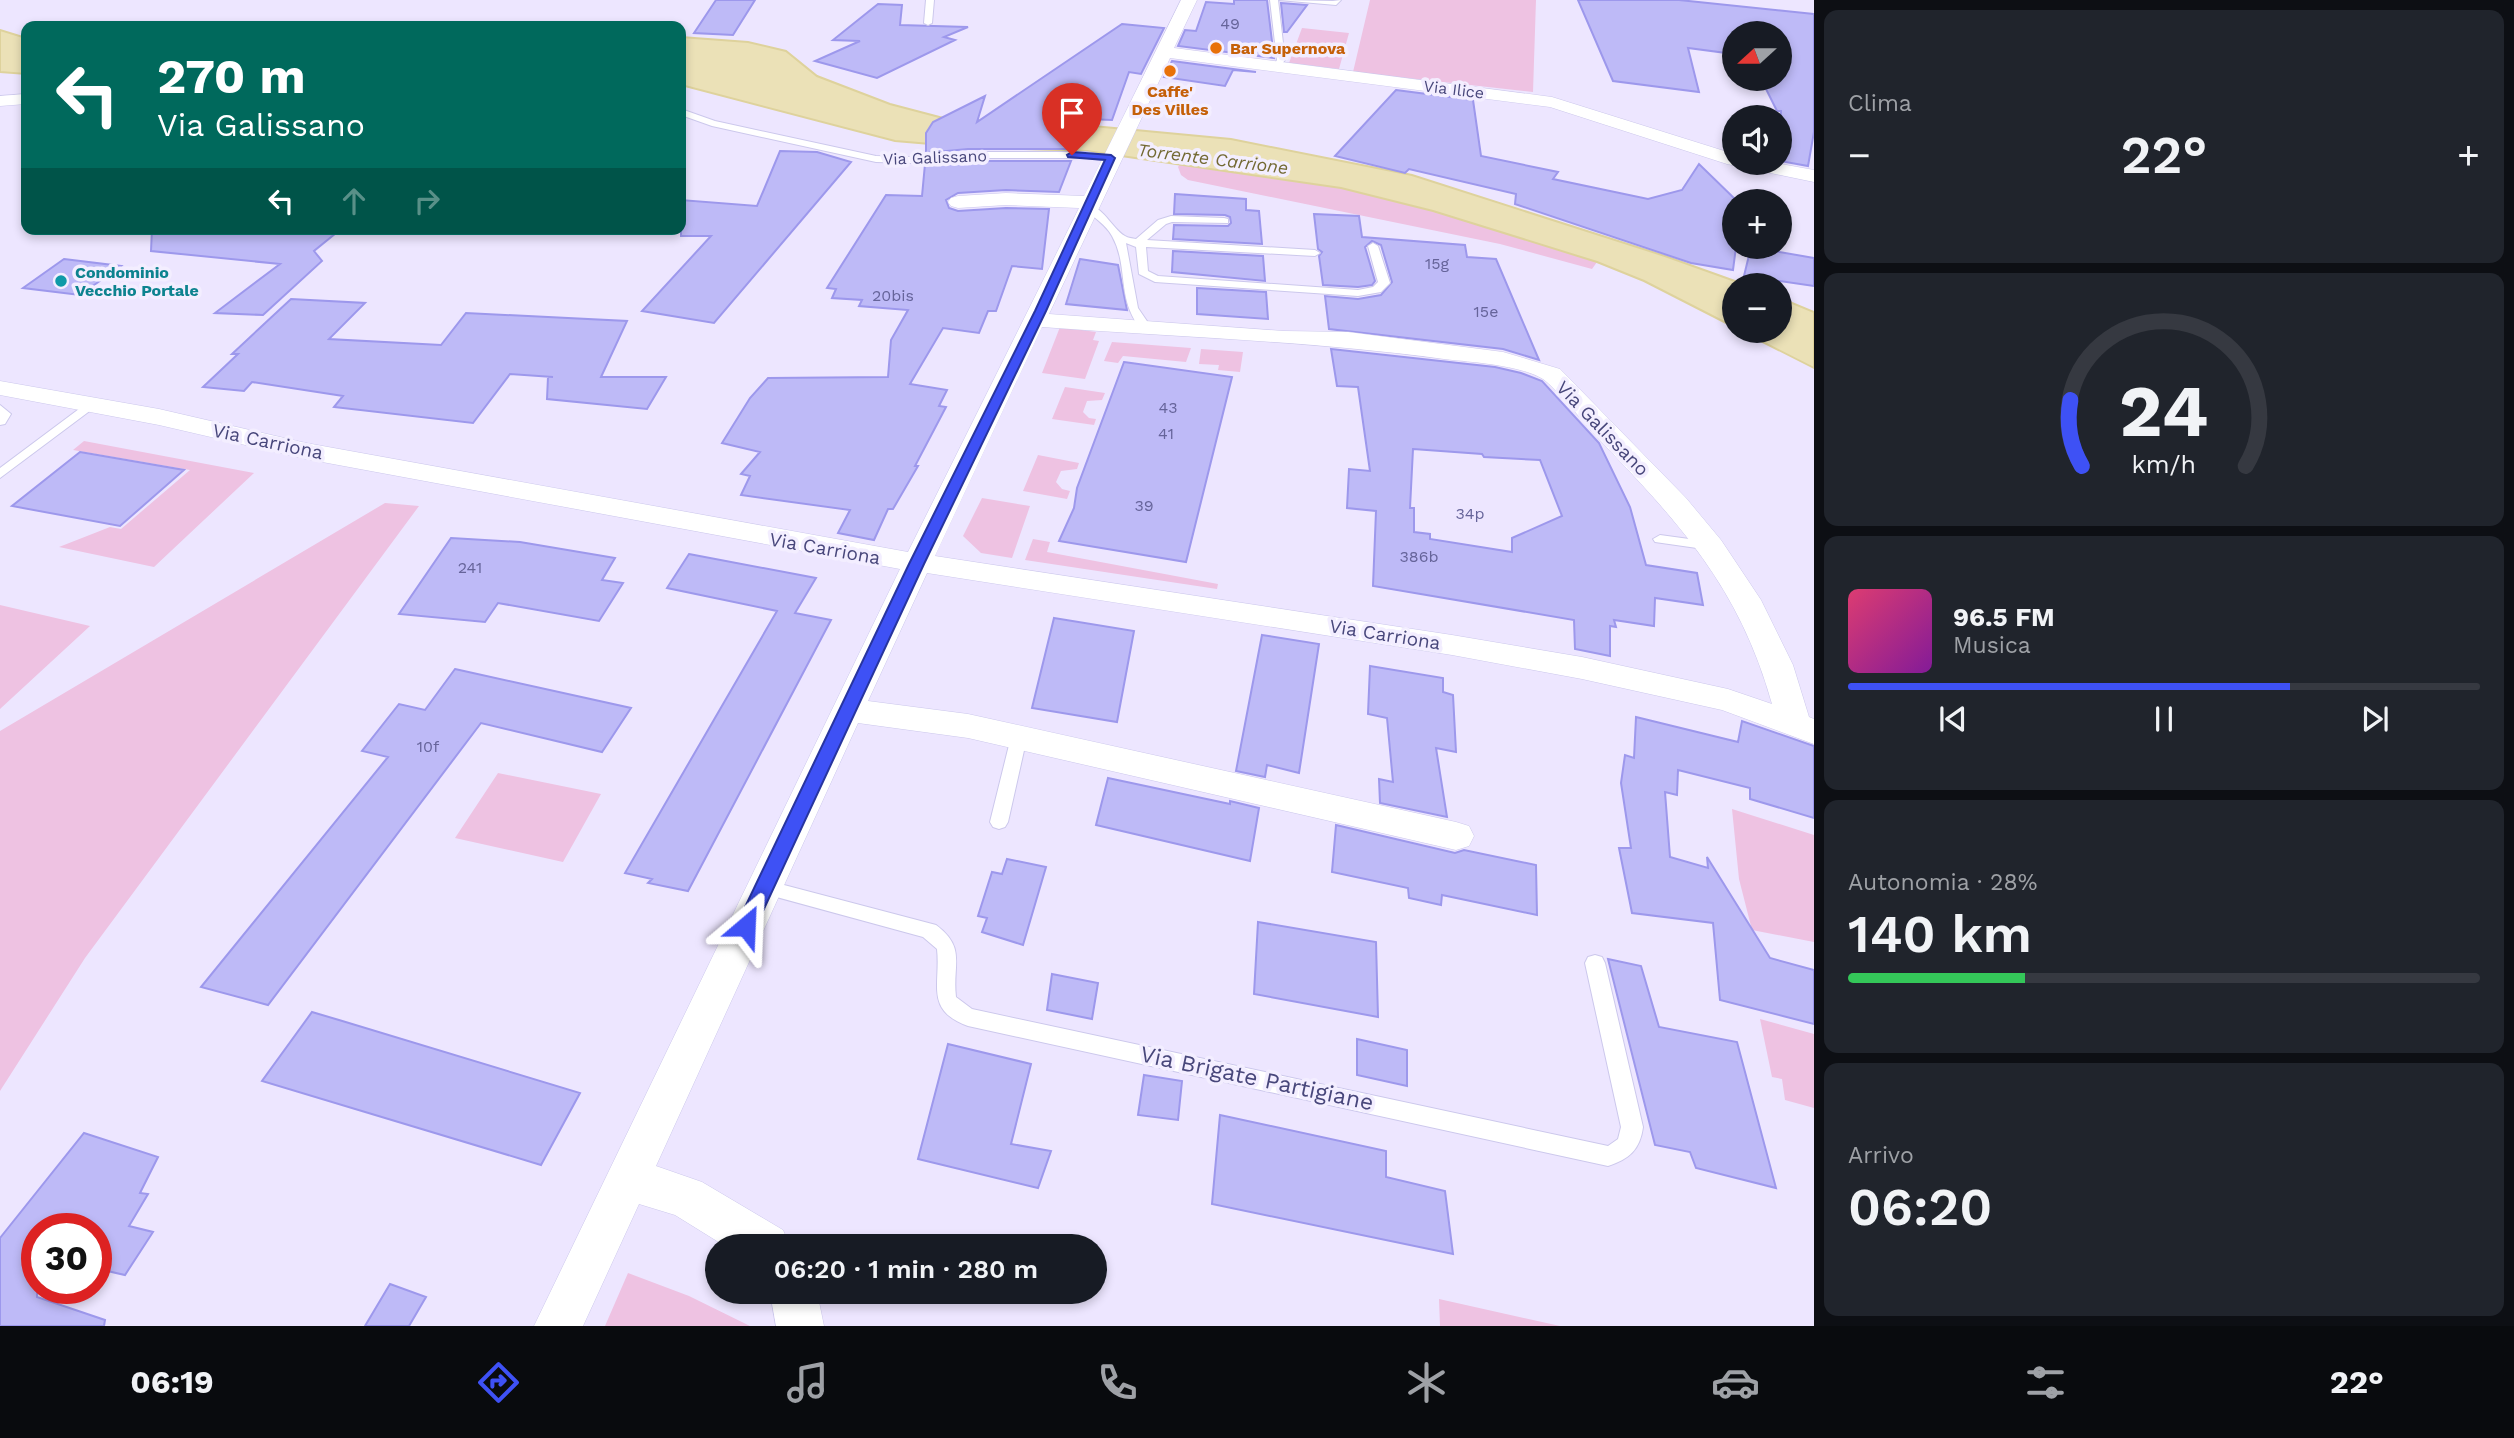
<!DOCTYPE html>
<html lang="it">
<meta charset="utf-8">
<style>
:root{--surface:#171b24;--page:#20242c;--text:#f1f3f6;--muted:#9ea1a6;--line:#363941;--accent:#3e51f5}
body{margin:0;font-family:"Work Sans",sans-serif;background:var(--page);color:var(--text);height:100vh;display:flex;flex-direction:column;font-size:26px;white-space:nowrap}
*{box-sizing:border-box;margin:0}
p{font-size:23px;color:var(--muted)}
.icon{flex:none;width:38px;height:38px;fill:none;stroke:currentColor;stroke-width:2;stroke-linecap:round;stroke-linejoin:round}
.map{position:relative;flex:1;overflow:hidden}
.details{display:flex;flex-direction:column;gap:10px;padding:10px;background:#0d0f14;width:700px}
.details>*{flex:none}
.top-card{position:absolute;left:21px;top:21px;width:665px;height:214px;border-radius:14px;box-shadow:0 4px 10px #0003;background:#00695c;color:#fff;overflow:hidden}
.needle{width:46px;rotate:249deg}
.tools{position:absolute;left:1722px;top:21px;display:grid;gap:14px}
.tools a{display:grid;place-items:center;width:70px;height:70px;border-radius:50%;background:var(--surface);box-shadow:0 4px 10px #0003;font-size:35px}
.speed{position:absolute;left:21px;top:1213px;display:flex;gap:14px;font-size:35px;font-weight:700;text-align:center}
.speed>*{display:grid;place-content:center;width:91px;height:91px;border-radius:50%;background:var(--surface);box-shadow:0 4px 10px #0003;line-height:1}
.speed .limit{border:10px solid #d22;background:#fff;color:#111}
.pin{position:absolute;display:grid;place-items:center;width:60px;height:60px;color:#fff;margin:-72px -30px;border-radius:50% 50% 50% 0;rotate:-45deg;box-shadow:0 0 7px #0007}
.pin .icon{rotate:45deg}
.me{position:absolute;width:77px;margin:-38px;rotate:26deg;stroke-linejoin:round;filter:drop-shadow(0 0 5px #0008)}
.turn{display:flex;align-items:center;gap:24px;height:147px;padding:0 21px;font-size:32px}
.turn .icon{width:91px;height:91px;stroke-width:2.5}
.turn b{display:block;font-size:49px;line-height:60px}
.lanes{display:flex;align-items:center;height:66px;padding:0 21px;background:#0003;justify-content:center;gap:35px;direction:ltr}
.lanes .off{opacity:.35}
.big{font-size:52px;font-weight:600;line-height:1.1}
.details .widget{flex:1;display:flex;flex-direction:column;justify-content:center;gap:10px;min-width:0;padding:0 24px;border-radius:14px;background:var(--page)}
.details .dial{align-items:center;gap:0}
.dial svg{height:182px;overflow:visible;fill:none;stroke:var(--line);stroke-width:7;stroke-linecap:round;text-anchor:middle}
.dial text{fill:var(--text);stroke:none}
.song{display:flex;align-items:center;gap:21px}
.cover{width:84px;height:84px;border-radius:10px;background:linear-gradient(135deg,hsl(340 70% 55%),hsl(290 70% 35%))}
.played{height:7px;border-radius:4px;background:linear-gradient(90deg,var(--accent) 70%,var(--line) 70%)}
.keys{display:flex;justify-content:space-around;direction:ltr}
.heat{display:flex;justify-content:space-between;align-items:center;font-size:38px;direction:ltr}
.charge{height:10px;border-radius:5px;background:linear-gradient(90deg,#34c759 28%,var(--line) 0)}
.trip{position:absolute;left:705px;top:1234px;width:402px;height:70px;border-radius:35px;background:var(--surface);box-shadow:0 4px 10px #0003;font-weight:600;line-height:70px;text-align:center}
.menu{display:flex;height:112px;justify-content:space-around;align-items:center;background:#090b0e;color:var(--muted)}
.menu .icon{width:49px;height:49px}
.menu .on{color:var(--accent)}
.menu b{font-size:32px;color:var(--text)}
main{display:flex;flex:1;min-height:0}
.map>svg:first-child{display:block}
</style>
<main>
<div class="map">
<svg width="1814" height="1326" viewBox="0 0 1814 1326">
<rect width="100%" height="100%" fill="#ede6ff"/>
<path fill="#eec2e2" d="M1370 0H1536L1533 92 1353 72Z
M1302 28 1349 33 1339 69 1289 63Z
M1180 164 1341 188 1433 211 1597 262 1592 269 1500 244 1188 180 1181 175 1178 167Z
M1060 327 1096 332 1093 340 1099 341 1085 379 1042 373Z
M1112 342 1191 348 1186 362 1123 356 1118 363 1104 361Z
M1201 349 1243 352 1240 372 1218 370 1219 365 1199 364Z
M1065 387 1105 393 1102 400 1087 401 1083 412 1089 418 1096 419 1094 425 1052 419Z
M84 441 254 473 154 567 59 547 110 527 121 529 190 470 73 450Z
M1038 455 1079 463 1077 469 1061 471 1056 482 1062 489 1070 491 1067 499 1023 491Z
M982 498 1030 506 1012 558 981 553 963 536Z
M385 503 419 506 85 958 0 1091V731Z
M1033 539 1050 542 1047 552 1218 584 1217 589 1025 560Z
M0 605 90 626 0 709Z
M498 773 601 794 563 862 455 838Z
M1732 809 1814 835V942L1752 930 1739 879Z
M1760 1019 1814 1034V1108L1785 1100 1782 1079 1772 1077Z
M628 1273 689 1296 750 1326H605Z
M1439 1299 1560 1326H1440Z"/>
<path fill="#ebe1b7" stroke="#ded29c" stroke-width="2" d="M0 30 26 38V74L0 72Z
M681 37 748 42 786 51 817 76 890 104 947 119 1093 126 1231 139 1412 175 1665 256 1746 285H1734V327L1644 281 1597 262 1433 211 1341 188 1087 151 966 147 895 141 681 85Z
M1780 298 1814 312V368L1741 331H1780Z"/>
<path fill="#bebaf7" stroke="#9d98ec" stroke-width="2" fill-rule="evenodd" d="M716 0H755L733 35 694 33Z
M1234 0H1267L1274 58 1178 46 1185 30 1196 31 1206 2 1234 4Z
M1578 0H1679L1814 14V132L1808 166 1780 161 1781 111H1777L1761 79H1780V33H1734V54L1688 48 1699 92 1613 81Z
M1281 3 1307 5 1287 32H1284Z
M878 4 902 5 900 25 968 27 944 37 955 40 877 78 815 61 860 41 833 40Z
M1122 24 1164 28 1141 74 1129 72 1112 120 1063 118 1069 149H968L926 153V133L933 122 985 96 977 122Z
M1172 61 1256 72 1233 70 1225 86 1164 77Z
M1396 90 1473 100 1481 156 1558 172 1553 179 1648 199 1682 190 1699 164 1737 201H1734L1736 247 1733 270 1691 263 1515 204 1516 194 1409 169 1405 173 1335 156Z
M780 151 817 152 851 162 714 323 642 311 711 236H681V200L757 206Z
M968 161H1071L1059 192 1006 190 958 193 946 200 949 208 958 211 1006 208 1049 209 1042 269 1012 266 996 311H988L979 333 943 328 910 384 947 390 939 406 946 407 915 466H918L893 509H888L874 540 838 533 850 510 741 495 750 476 741 474 760 452 722 443 750 398 768 378 888 377 891 340 908 310 859 306 862 300 832 298 836 289 827 288 886 195 922 196 925 164Z
M1175 194 1246 199V210L1259 211 1262 244 1173 239 1174 225 1228 226 1231 223 1230 217 1225 215 1174 214Z
M1314 214 1359 216 1362 237 1465 245 1467 257 1496 259 1539 360 1503 349 1329 329 1325 296 1358 299 1381 295 1392 282 1381 245 1372 241 1365 247 1375 281 1372 285 1358 287 1323 285 1319 256 1322 252 1318 249Z
M152 229H341L314 251 322 261 263 315 215 313 280 264 151 251Z
M1751 247 1814 258V286L1744 276Z
M1173 251 1263 256 1265 281 1172 272Z
M64 259 121 266 80 295 23 288Z
M1080 259 1118 265 1127 310 1066 304Z
M1197 288 1266 292 1268 319 1197 314Z
M291 299 365 303 329 339 441 345 466 313 627 321 601 377H666L647 409 547 399 548 377H553L510 374 473 423 334 407 343 396 252 382 244 391 203 387 238 354H232Z
M1331 349 1495 367 1521 373 1542 381 1599 443 1630 507 1646 565 1697 573 1703 605 1655 598 1654 626 1614 620 1616 627 1610 626V656L1575 649 1574 620 1373 586 1376 511 1347 508 1349 469 1370 471 1358 387 1337 386ZM1413 449 1482 454 1484 457 1540 460 1562 516 1512 538V552L1430 539V534L1414 532V508H1410Z
M1124 362 1232 377 1186 562 1059 541 1074 508 1077 488Z
M80 452 184 470 120 526 12 506Z
M451 538 520 542 615 558 602 580 623 583 599 621 498 603 485 622 399 614Z
M689 554 816 578 795 613 831 620 688 891 648 883 652 879 625 873 777 611 667 588Z
M1054 618 1134 631 1117 722 1032 708Z
M1262 635 1319 644 1299 773 1267 765 1265 777 1236 771Z
M1370 666 1443 678V692L1453 695 1456 752 1436 748 1447 817 1380 803 1379 779 1393 782 1387 718 1368 714Z
M455 669 631 708 602 752 481 723 268 1005 201 987 388 757 362 751 399 704 425 710Z
M1636 717 1738 742 1742 721 1814 746V818L1750 799V788L1678 770 1677 795 1665 792 1670 857 1708 868 1707 857 1770 958 1814 970V1024L1720 1000 1713 923 1632 913 1619 848H1631L1621 783 1625 755 1634 758Z
M1108 778 1230 804V801L1259 808 1250 861 1096 825Z
M1336 825 1455 853 1464 850 1536 865 1537 915 1442 895 1441 905 1409 898 1408 888 1332 872Z
M1007 859 1046 867 1023 945 982 932 987 918 978 916 992 872 1002 874Z
M1258 922 1376 942 1378 1017 1254 994Z
M1608 959 1641 966 1659 1027 1737 1042 1776 1188 1696 1168 1690 1152 1655 1145Z
M1052 974 1098 983 1092 1019 1047 1010Z
M312 1012 339 1020 580 1093 541 1165 262 1081Z
M1357 1039 1407 1050V1086L1357 1075Z
M948 1044 1031 1064 1011 1144 1051 1151 1038 1188 918 1159Z
M1144 1075 1182 1081 1178 1120 1138 1115Z
M1220 1115 1386 1151V1177L1445 1191 1453 1254 1212 1204Z
M84 1133 158 1157 140 1193 148 1194 129 1226 153 1232 125 1275 103 1270 96 1281V1228H37V1297L105 1320 104 1326H0V1238Z
M390 1284 426 1297 409 1326H365Z"/>
<g fill="none" stroke-linecap="round" stroke-linejoin="round">
<defs>
<path id="lane" d="M926 0H934L932 23 928 25 924 23Z
M1270 0H1278L1285 60 1276 71 1272 68 1277 60Z
M1279 0 1333 1 1341 0 1336 5Z
M681 109 715 121 876 156 910 157 968 152H1087L1116 158 1111 161 1087 158H968L910 163 876 162 712 126 681 115Z
M1084 205C1103 204 1111 228 1125 236 1128 238 1132 238 1136 239L1158 220 1171 216 1224 218 1228 219V223L1172 222 1166 224 1147 240 1315 250 1320 253 1315 256 1146 247 1148 271 1158 276 1358 290 1373 287 1378 282 1368 246 1373 243 1378 246 1390 283 1381 292 1358 296 1155 282 1139 274 1136 247 1126 243 1138 308 1151 327 1149 329H1141C1116 299 1129 266 1112 236 1106 225 1094 217 1084 209Z
M91 400 97 404 95 407 0 478V468Z
M0 405 11 414 5 424 0 425Z
M1660 535 1711 542 1718 546 1711 550 1655 542 1653 539Z
M1019 731 1025 733 1027 737 1008 822 1005 827 999 829 993 827 990 822 1011 737 1013 733Z
M765 880 936 925C967 948 952 965 956 997L972 1009 1608 1146 1618 1139 1621 1127 1585 963 1588 957 1595 955 1602 957 1605 963 1643 1127C1640 1150 1629 1159 1608 1166L968 1026C924 1010 941 984 937 949L923 937 758 892 756 887 758 882Z"/>
<path id="street" d="M1181 0H1197L1174 48 1552 97 1734 154V163H1775L1814 170V182L1727 164 1550 107 1170 58 1049 314 1284 331 1348 332 1503 352 1560 369 1686 498 1721 540 1761 600 1793 665 1809 717 1814 719V744L1722 710 1582 679 1452 655 927 573 868 701 968 714 1456 822 1469 826 1474 836 1469 846 1456 850 968 738 858 723 656 1166 702 1182 783 1230 790 1246H725L675 1215 639 1204 583 1326H534L900 569 306 459 159 425 0 395V381L159 409 306 443 908 552 1079 208 1006 205 958 208 951 206 948 202 951 198 958 196 1006 193 1084 196ZM1042 327C1176 337 1312 341 1444 359 1471 362 1520 365 1543 379 1556 388 1584 423 1597 437 1679 523 1739 586 1772 704L1728 689 1582 657 1452 635 935 556Z
M26 94V104L0 106V96Z
M770 1292H817L824 1326H776Z"/>
</defs>
<use href="#lane" stroke="#ccc8ec" stroke-width="2"/>
<use href="#street" stroke="#ccc8ec" stroke-width="1"/>
<use href="#lane" fill="#fff" fill-rule="evenodd"/>
<use href="#street" fill="#fff" fill-rule="evenodd"/>
</g>
<path fill="#3e51f5" stroke="#28359f" stroke-width="2" d="M1072 152 1111 155 1115 158 1046 311 924 564 756 926 753 931 746 934 739 931 736 926 909 564 1035 311 1105 160 1068 157 1067 155Z"/>
<g fill="#e8710a" stroke="#f3eeff" stroke-width="2.5">
<circle cx="1216" cy="48" r="7"/>
<circle cx="1170" cy="71" r="7"/>
</g>
<circle fill="#0f9aa8" stroke="#f3eeff" stroke-width="2.5" cx="61" cy="281" r="7"/>
<g text-anchor="middle" stroke-width="7" stroke-linejoin="round" paint-order="stroke">
<g font-size="16" fill="#66649a">
<text x="1230" y="29">49</text>
<text x="1437" y="269">15g</text>
<text x="893" y="301">20bis</text>
<text x="1486" y="317">15e</text>
<text x="1168" y="413">43</text>
<text x="1166" y="439">41</text>
<text x="1144" y="511">39</text>
<text x="1470" y="519">34p</text>
<text x="1419" y="562">386b</text>
<text x="470" y="573">241</text>
<text x="428" y="752">10f</text>
</g>
<g font-size="16" font-weight="bold" fill="#c56008" stroke="#f3eeff" text-anchor="start">
<text x="1230" y="54">Bar Supernova</text>
<text x="1170" y="97" text-anchor="middle">Caffe'<tspan x="1170" dy="18">Des Villes</tspan></text>
</g>
<g font-size="16" fill="#48477b" stroke="#f3eeff">
<text transform="translate(1454 89) rotate(7)" y="6">Via Ilice</text>
<text transform="translate(935 157) rotate(-2)" y="6">Via Galissano</text>
</g>
<g font-size="16" font-weight="bold" fill="#0d838f" stroke="#f3eeff" text-anchor="start">
<text x="75" y="278">Condominio<tspan x="75" dy="18">Vecchio Portale</tspan></text>
</g>
<g font-size="18" font-style="italic" fill="#736933" stroke="#f3eeff">
<text transform="translate(1213 159) rotate(7)" y="6">Torrente Carrione</text>
</g>
<g font-size="19" fill="#48477b" stroke="#f3eeff">
<text transform="translate(1603 428) rotate(46)" y="7">Via Galissano</text>
<text transform="translate(268 441) rotate(12)" y="7">Via Carriona</text>
<text transform="translate(825 548) rotate(10)" y="7">Via Carriona</text>
<text transform="translate(1385 634) rotate(9)" y="7">Via Carriona</text>
</g>
<g font-size="23" fill="#48477b" stroke="#f3eeff">
<text transform="translate(1257 1078) rotate(12)" y="8">Via Brigate Partigiane</text>
</g>
</g>
</svg>
<div class="tools">
<a><svg class="needle" viewBox="-14 -14 28 28"><path d="M0-13l5 13h-10z" fill="#e53935"/><path d="M0 13l5-13h-10z" fill="#9ea1a6"/></svg></a>
<a><svg class="icon" aria-label="sound" viewBox="0 0 24 24"><path d="M4 9h4l5-4v14l-5-4H4zM17 9q2 3 0 6"/></svg></a>
<a>+</a>
<a>−</a>
</div>
<div class="speed"><div class="limit">30</div></div>
<div class="pin" style="left:1072px;top:155px;background:#d93025"><svg class="icon" aria-label="arrive" viewBox="0 0 24 24"><path d="M6 21V4h12l-3 4 3 4H6"/></svg></div>
<svg class="me" style="left:746px;top:926px" viewBox="-20 -20 40 40"><path d="M0-17L14 15 0 8-14 15z" fill="#3e51f5" stroke="#fff" stroke-width="4"/></svg>
<div class="trip">06:20 · 1 min · 280 m</div>
<div class="top-card">
<div class="turn"><svg class="icon" aria-label="left" viewBox="0 0 24 24"><path d="M17 20v-9H6M10 6l-5 5 5 5"/></svg><div><b>270 m</b>Via Galissano</div></div>
<div class="lanes"><svg class="icon" aria-label="left" viewBox="0 0 24 24"><path d="M17 20v-9H6M10 6l-5 5 5 5"/></svg><svg class="icon off" aria-label="ahead" viewBox="0 0 24 24"><path d="M12 20V5M6 11l6-6 6 6"/></svg><svg class="icon off" aria-label="right" viewBox="0 0 24 24"><path d="M7 20v-9h11M14 6l5 5-5 5"/></svg></div>
</div>
</div>
<section class="details">
<div class="widget"><p>Clima</p>
<div class="heat"><a>−</a><b class="big">22°</b><a>+</a></div>
</div>
<div class="widget dial"><svg viewBox="0 0 100 80">
<path d="M14 69A42 42 0 1 1 86 69"/>
<path d="M14 69A42 42 0 0 1 9 40" stroke="#3e51f5"/>
<text x="50" y="56" font-size="32" font-weight="700">24</text>
<text x="50" y="72" font-size="11">km/h</text>
</svg></div>
<div class="widget">
<div class="song"><i class="cover"></i><div><b>96.5 FM</b><p>Musica</p></div></div>
<div class="played"></div>
<div class="keys"><svg class="icon" aria-label="previous" viewBox="0 0 24 24"><path d="M18 5L8 12l10 7zM5 5v14"/></svg><svg class="icon" aria-label="pause" viewBox="0 0 24 24"><path d="M8 5v14M16 5v14"/></svg><svg class="icon" aria-label="next" viewBox="0 0 24 24"><path d="M6 5l10 7-10 7zM19 5v14"/></svg></div>
</div>
<div class="widget"><p>Autonomia · 28%</p><b class="big">140 km</b><div class="charge"></div></div>
<div class="widget"><p>Arrivo</p><b class="big">06:20</b></div>
</section>
</main>
<nav class="menu">
<b>06:19</b>
<svg class="icon on" aria-label="directions" viewBox="0 0 24 24"><path d="M12 3l9 9-9 9-9-9zM9 14v-3h6M13 9l2 2-2 2"/></svg>
<svg class="icon" aria-label="music" viewBox="0 0 24 24"><path d="M9 18V5l10-2v13"/><circle cx="6" cy="18" r="3"/><circle cx="16" cy="16" r="3"/></svg>
<svg class="icon" aria-label="phone" viewBox="0 0 24 24"><path d="M5 4h4l2 5-3 2q2 4 5 5l2-3 5 2v4C11 20 4 13 5 4z"/></svg>
<svg class="icon" aria-label="climate" viewBox="0 0 24 24"><path d="M12 3v18M4 7l16 10M4 17L20 7"/></svg>
<svg class="icon" aria-label="car" viewBox="0 0 24 24"><path d="M5 17H2v-5l4-1 3-4h7l3 4 3 1v5h-3M9 17h6M6 11h13"/><circle cx="7" cy="17" r="2"/><circle cx="17" cy="17" r="2"/></svg>
<svg class="icon" aria-label="filters" viewBox="0 0 24 24"><path d="M4 7h16M4 17h16"/><circle cx="9" cy="7" r="2"/><circle cx="15" cy="17" r="2"/></svg>
<b>22°</b>
</nav>
